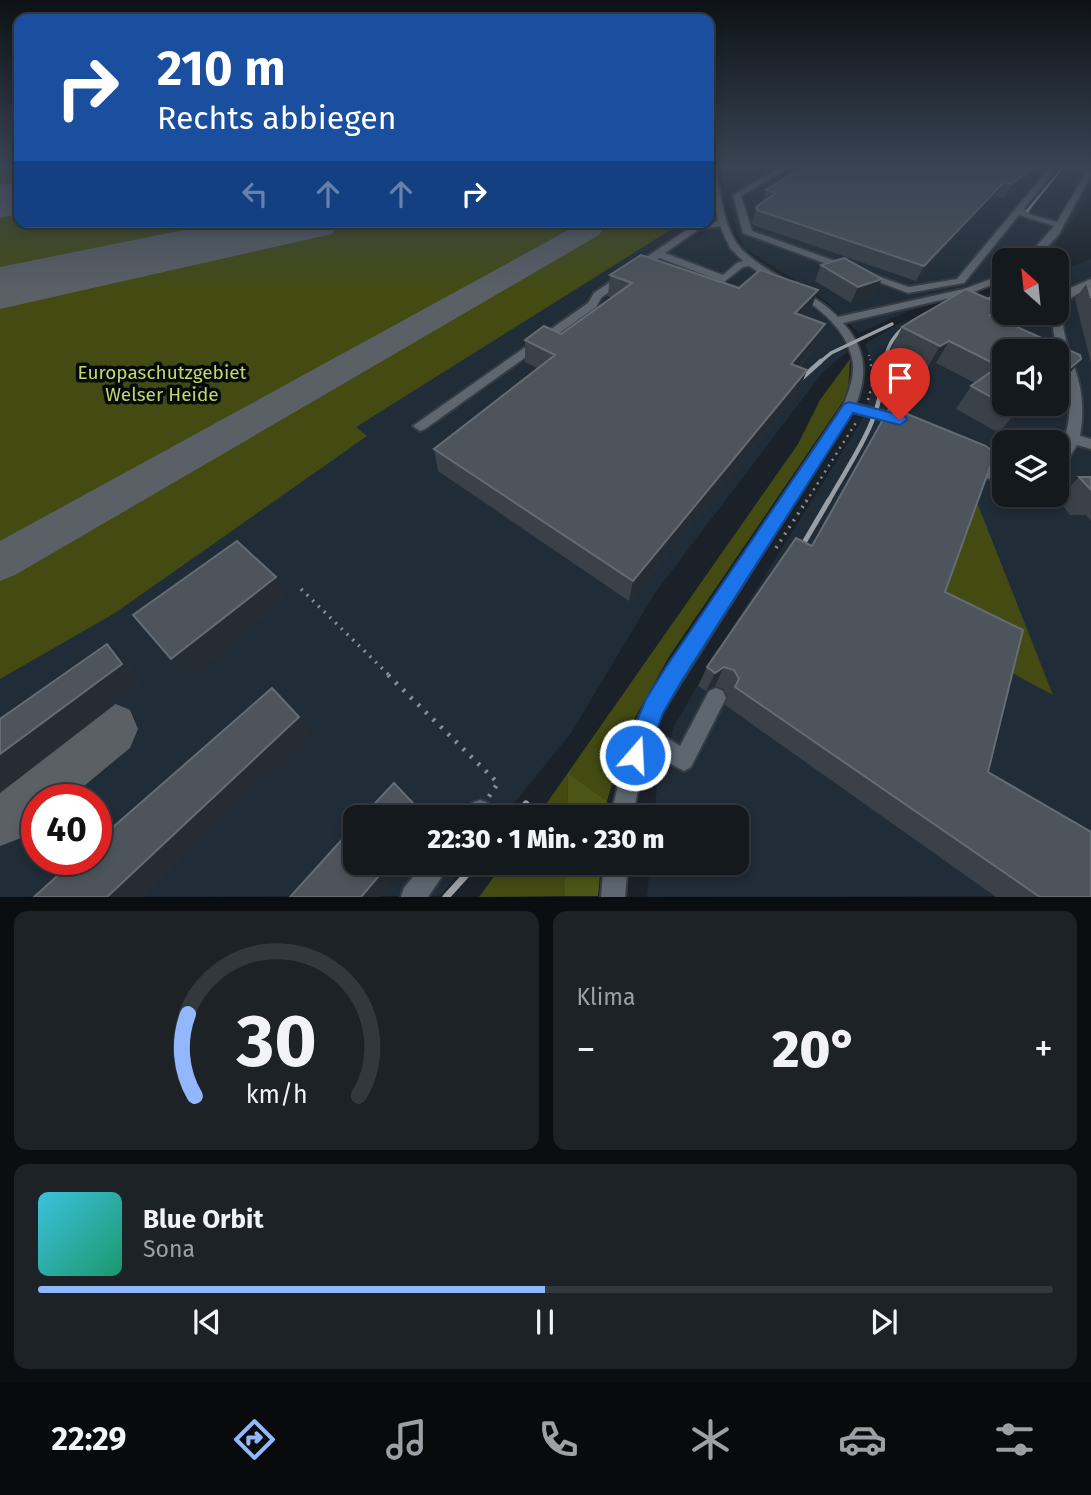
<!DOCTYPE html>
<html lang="de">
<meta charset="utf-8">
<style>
:root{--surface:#14191e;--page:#1d2227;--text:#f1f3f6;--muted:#9da0a4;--line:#33383c;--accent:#92b7fd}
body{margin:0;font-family:"Fira Sans",sans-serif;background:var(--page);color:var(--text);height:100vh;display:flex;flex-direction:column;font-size:26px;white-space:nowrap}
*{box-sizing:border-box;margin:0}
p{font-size:23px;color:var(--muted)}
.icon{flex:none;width:38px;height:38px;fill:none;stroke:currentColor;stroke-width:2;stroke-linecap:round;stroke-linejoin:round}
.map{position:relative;height:897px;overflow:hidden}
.side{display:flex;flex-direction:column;gap:14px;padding:14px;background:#0b0e10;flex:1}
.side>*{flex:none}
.guide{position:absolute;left:14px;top:14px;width:700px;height:214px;border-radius:14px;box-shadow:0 4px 10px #0003,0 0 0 2px var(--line);background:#1a4fa0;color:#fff;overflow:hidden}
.needle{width:46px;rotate:333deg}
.fabs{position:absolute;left:992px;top:248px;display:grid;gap:14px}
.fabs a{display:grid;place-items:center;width:77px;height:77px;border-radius:14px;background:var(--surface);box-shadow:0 4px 10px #0003,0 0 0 2px var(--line);font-size:35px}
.speed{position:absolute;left:21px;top:784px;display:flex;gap:14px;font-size:35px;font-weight:700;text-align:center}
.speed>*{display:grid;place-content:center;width:91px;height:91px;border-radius:50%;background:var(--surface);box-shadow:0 4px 10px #0003,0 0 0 2px var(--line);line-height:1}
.speed .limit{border:10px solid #d22;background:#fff;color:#111}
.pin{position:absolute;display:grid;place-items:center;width:60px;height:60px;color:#fff;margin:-72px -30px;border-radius:50% 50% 50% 0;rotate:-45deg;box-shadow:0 0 7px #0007}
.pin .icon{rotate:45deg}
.me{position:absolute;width:77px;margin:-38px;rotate:19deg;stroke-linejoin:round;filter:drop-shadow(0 0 5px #0008)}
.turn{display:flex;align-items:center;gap:24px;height:147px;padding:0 28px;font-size:32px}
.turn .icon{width:91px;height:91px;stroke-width:2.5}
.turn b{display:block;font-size:49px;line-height:60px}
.lanes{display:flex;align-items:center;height:66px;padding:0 28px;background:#0003;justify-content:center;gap:35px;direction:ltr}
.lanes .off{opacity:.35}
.big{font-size:52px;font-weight:800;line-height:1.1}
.side .tile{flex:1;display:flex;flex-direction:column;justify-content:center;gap:10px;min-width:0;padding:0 24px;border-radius:14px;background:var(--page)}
.side .dial{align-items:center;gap:0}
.dial svg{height:182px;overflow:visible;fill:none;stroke:var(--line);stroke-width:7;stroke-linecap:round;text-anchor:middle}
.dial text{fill:var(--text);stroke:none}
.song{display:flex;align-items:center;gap:21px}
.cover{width:84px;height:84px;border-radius:10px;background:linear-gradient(135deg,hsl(190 70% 55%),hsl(160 70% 35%))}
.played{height:7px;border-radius:4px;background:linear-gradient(90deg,var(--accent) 50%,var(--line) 50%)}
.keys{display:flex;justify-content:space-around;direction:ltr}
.heat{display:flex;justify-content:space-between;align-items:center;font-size:38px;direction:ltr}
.side .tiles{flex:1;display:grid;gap:14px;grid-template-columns:1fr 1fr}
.tile:last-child{grid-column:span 2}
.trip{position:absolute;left:343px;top:805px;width:406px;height:70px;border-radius:14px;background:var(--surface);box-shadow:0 4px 10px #0003,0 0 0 2px var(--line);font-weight:800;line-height:70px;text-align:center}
.menu{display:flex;height:112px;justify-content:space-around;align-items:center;background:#080a0c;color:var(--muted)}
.menu .icon{width:49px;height:49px}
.menu .selected{color:var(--accent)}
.menu b{font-size:32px;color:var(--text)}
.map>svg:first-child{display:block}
</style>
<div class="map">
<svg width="1091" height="897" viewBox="0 0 1091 897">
<rect width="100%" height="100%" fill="#1a2128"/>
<path fill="#202c37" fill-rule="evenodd" d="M0 166H19V222H709V211L719 213 717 226 728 247 746 262 798 295 833 323 848 351 823 372 655 593 571 733 503 817H355V863H467L440 896 0 897ZM37 800H96V859H37Z
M719 166H1091V193L1055 245 1065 249 1054 261H1004V284L909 311 859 333 831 306 810 290 746 249 739 238Z
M1091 259V284L1072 293 1091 296V896L647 897 650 863H737V817H654L658 774 674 726 717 652 862 420 877 377 865 344 896 325 955 304 1004 290V313H1057V272ZM1004 352H1057V404H1004ZM1004 443H1057V495H1004Z"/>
<path fill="#434b13" d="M0 166H19V222H683L356 427 367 436 115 613 0 679Z
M850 359 848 394 670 655 628 730 607 801 568 775 567 817H537L798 444 820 400Z
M969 482 1053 695 807 563Z
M504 863H565V896L479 897Z"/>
<path fill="#4c5616" d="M568 774 607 801 606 817H567Z
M565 863H601L598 896H565Z"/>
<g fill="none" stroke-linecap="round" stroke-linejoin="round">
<path fill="#5a6066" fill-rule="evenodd" d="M583 222H606L599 235 15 575 0 581V541Z
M111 702 130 710 138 729 130 748 67 800H37V825L21 838 0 846V780L92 710Z"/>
<path fill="#5a6066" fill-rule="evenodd" d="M19 182V214L0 218V184Z
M223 222H340L332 234 0 309V267Z"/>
<defs>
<path id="minor" d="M709 166H715C720 191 722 217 734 239 750 268 812 289 838 317L964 289 1004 274V280L971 293 843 323C866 348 868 374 856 404L907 417 909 420 902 425 852 412 661 714 654 730 680 746 709 691 716 688 723 691 726 698 691 767 684 771 647 751 632 817H610L632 732 647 700 843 406C848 393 854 379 853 364 847 314 786 289 749 266L743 267 724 282 659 258 602 297 596 307 425 429 420 431 413 426 588 303 594 293 692 226 718 221ZM720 226 730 248 743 261 737 263 723 275 665 253 698 230Z
M782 166H791L741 196 752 231 849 266V270H843L743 233 733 195Z
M1051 166H1059L1023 210 1030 209 1029 214 1057 222 1090 166 1091 175 1059 234 1035 261H1024L1054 226 1019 215 964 283 908 293 860 275 865 272 909 287 957 279Z
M1091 279V286L1066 301C1055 326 1075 361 1080 387 1083 403 1083 419 1080 436L1091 439V449L1077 445 1062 469 1057 470C1057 447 1071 433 1069 406 1068 374 1052 345 1052 313H1057V299L1070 288Z
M975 457 993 469 1004 473V484C990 480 977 475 968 462L970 458Z
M480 800 488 803 491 811 489 817H464L472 803Z
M424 863H451L428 897H401L404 888Z
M604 863H628L625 897H601Z"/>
</defs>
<use href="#minor" stroke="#373c43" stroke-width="4"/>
<path stroke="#888e94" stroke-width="2" stroke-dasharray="1 3.5" stroke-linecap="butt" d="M869 355 871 363"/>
<path stroke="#888e94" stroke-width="2.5" stroke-dasharray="2 5" stroke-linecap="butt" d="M868 400 874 378 870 361
M806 502 857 421"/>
<path stroke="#888e94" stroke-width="3.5" stroke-dasharray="2 6" stroke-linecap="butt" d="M776 548 807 500
M301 589 390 676"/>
<path stroke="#888e94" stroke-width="4.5" stroke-dasharray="2.5 8" stroke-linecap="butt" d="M388 675 498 783 488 798"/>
<use href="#minor" fill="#5e666f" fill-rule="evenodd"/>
<path stroke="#9a9fa5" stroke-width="2.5" d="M1027 211 1064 166"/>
<path stroke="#9a9fa5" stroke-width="3.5" d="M972 310 1004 290
M819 363 831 353 892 324
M885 363C887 330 919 317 945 304"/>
<path stroke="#9a9fa5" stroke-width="4.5" d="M792 387 821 361
M828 502C856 452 882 421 885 361"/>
<path stroke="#9a9fa5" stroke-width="5" d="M795 558 829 500"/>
<path stroke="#9a9fa5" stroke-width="7" d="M515 817 526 804
M446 897 477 863"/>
</g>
<path fill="#3a4149" d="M805 166H1042L1040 170 1004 198 996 196 916 281 753 225 752 222 756 207 762 202 766 190Z
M821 265 874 295 851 303 815 281Z
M610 275 739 288 818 290 810 311 805 317 816 346 799 367 807 370 798 393 629 601 438 471 434 449 537 368 525 362V340L561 334 612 298 608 296Z
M1087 283 1091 284V363L1075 299Z
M996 317 1081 359 1063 382 1057 386V352L1004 404H1035L999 433 956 409 971 386 975 383 936 363 927 368 891 349 902 327Z
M1079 477H1091V521L1086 515H1070L1058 499Z
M812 546 945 592 988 772 1091 897H996L725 705 728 697 724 689 715 686 706 691 698 686 707 667Z"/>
<path fill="#252c34" d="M1035 166H1042L1040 170 1004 198 1012 184Z
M1004 182 996 196 916 281 924 266Z
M882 279 874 295 851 303 858 287Z
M818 290 810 311 788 335 795 313Z
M1004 306 990 328V315Z
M825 324 816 346 782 386 791 364Z
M949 341 936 363 927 368 940 346Z
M1081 359 1063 382 1057 386V379Z
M807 370 798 393 629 601 633 581Z
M1025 404H1035L999 433 1017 411Z
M276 577 289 597 191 678 171 659Z
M107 644 129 663 144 682 0 793V754Z
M724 667 715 686 706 691 715 673Z
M299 717 313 734 144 897H107Z
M390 863H408L380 897H361Z"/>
<path fill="#4d545b" stroke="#656c73" stroke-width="2" d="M805 166H1035L1012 184 1004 182 924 266 757 210 756 207 776 193 766 190Z
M641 255 739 288 760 270 818 290 795 313 825 324 791 364 807 370 633 581 434 449 555 355 525 340 544 326 561 334 632 283 610 275Z
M844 258 882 279 858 287 821 265Z
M1087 283 1091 284V298Z
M966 289 1004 306 990 315 1080 355 1081 359 1057 379V352H1004V404L971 386 999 366 949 341 940 346 902 327Z
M1005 404H1025L1017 411Z
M890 407 986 446 995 453 945 592 1023 630 988 772 1091 832V897H1040L735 687 739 679 734 670 724 667 715 673 707 667 796 538 812 546Z
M1079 477H1091V490Z
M237 541 276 577 171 659 133 615Z
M107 644 122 664 0 754V719Z
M272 688 299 717 107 897H34L76 859H96V842Z
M394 783 426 817H362Z
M355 825V863H390L361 897H290Z"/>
<linearGradient id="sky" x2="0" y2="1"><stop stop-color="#0e1216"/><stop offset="0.57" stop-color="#384353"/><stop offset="1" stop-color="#384353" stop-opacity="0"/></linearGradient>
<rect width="1091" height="291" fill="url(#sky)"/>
<path fill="#1a73e8" stroke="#114b97" stroke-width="2" d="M849 402 905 416 907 420 900 425 853 413 681 682 663 713 644 763 635 767 627 763 623 755 646 699 666 667 844 404Z"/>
<g text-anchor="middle" stroke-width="7" stroke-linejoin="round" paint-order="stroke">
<g font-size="19" fill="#c4d668" stroke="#070a0d">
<text x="162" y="379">Europaschutzgebiet<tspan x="162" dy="22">Welser Heide</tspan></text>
</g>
</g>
</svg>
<div class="fabs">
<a><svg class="needle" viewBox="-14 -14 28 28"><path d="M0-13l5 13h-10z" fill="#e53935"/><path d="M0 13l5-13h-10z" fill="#9da0a4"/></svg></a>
<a><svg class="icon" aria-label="sound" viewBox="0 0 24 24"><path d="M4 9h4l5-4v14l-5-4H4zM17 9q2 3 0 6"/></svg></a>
<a><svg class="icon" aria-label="layers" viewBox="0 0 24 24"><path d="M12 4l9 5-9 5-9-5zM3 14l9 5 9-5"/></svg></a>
</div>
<div class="speed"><div class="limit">40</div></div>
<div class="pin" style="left:900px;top:420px;background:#d93025"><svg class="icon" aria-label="arrive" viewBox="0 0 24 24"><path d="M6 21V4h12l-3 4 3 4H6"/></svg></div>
<svg class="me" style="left:635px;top:755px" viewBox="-20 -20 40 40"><circle r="17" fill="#1a73e8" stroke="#fff" stroke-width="3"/><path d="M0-11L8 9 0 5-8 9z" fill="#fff"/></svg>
<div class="trip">22:30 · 1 Min. · 230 m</div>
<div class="guide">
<div class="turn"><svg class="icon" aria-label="right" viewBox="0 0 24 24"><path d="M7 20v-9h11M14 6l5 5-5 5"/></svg><div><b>210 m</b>Rechts abbiegen</div></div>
<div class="lanes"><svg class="icon off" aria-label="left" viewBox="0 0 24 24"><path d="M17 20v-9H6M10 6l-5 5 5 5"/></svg><svg class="icon off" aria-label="ahead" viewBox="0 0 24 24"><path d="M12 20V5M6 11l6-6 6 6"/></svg><svg class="icon off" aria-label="ahead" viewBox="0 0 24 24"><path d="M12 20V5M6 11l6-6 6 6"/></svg><svg class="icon" aria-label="right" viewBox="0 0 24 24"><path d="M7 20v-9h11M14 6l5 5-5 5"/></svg></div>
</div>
</div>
<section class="side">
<div class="tiles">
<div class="tile dial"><svg viewBox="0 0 100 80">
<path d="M14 69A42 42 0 1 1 86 69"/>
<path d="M14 69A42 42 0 0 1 11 33" stroke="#92b7fd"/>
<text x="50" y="56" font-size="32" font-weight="700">30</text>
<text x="50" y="72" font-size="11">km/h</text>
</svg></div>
<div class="tile"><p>Klima</p>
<div class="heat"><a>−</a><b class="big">20°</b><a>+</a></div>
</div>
<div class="tile">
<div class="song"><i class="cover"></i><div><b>Blue Orbit</b><p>Sona</p></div></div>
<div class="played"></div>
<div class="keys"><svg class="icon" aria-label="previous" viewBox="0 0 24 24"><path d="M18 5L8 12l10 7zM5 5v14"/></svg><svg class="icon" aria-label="pause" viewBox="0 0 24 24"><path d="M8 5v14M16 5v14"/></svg><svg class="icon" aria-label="next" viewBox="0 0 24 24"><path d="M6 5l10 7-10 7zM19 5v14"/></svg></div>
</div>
</div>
</section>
<nav class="menu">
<b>22:29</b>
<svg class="icon selected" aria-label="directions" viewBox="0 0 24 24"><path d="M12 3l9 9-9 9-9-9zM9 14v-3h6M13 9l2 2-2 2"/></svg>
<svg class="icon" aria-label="music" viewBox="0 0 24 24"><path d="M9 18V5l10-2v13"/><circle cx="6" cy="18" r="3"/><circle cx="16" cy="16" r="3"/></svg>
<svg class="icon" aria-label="phone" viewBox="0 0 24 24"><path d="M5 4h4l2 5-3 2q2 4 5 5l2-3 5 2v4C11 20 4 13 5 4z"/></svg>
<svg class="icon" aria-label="climate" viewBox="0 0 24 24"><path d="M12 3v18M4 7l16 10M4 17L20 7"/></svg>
<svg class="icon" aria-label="car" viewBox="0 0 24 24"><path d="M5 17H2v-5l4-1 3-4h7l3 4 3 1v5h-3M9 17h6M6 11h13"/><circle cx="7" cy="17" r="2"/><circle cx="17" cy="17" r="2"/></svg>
<svg class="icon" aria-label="filters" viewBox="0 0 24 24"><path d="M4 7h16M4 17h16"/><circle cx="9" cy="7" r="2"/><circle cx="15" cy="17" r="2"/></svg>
</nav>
